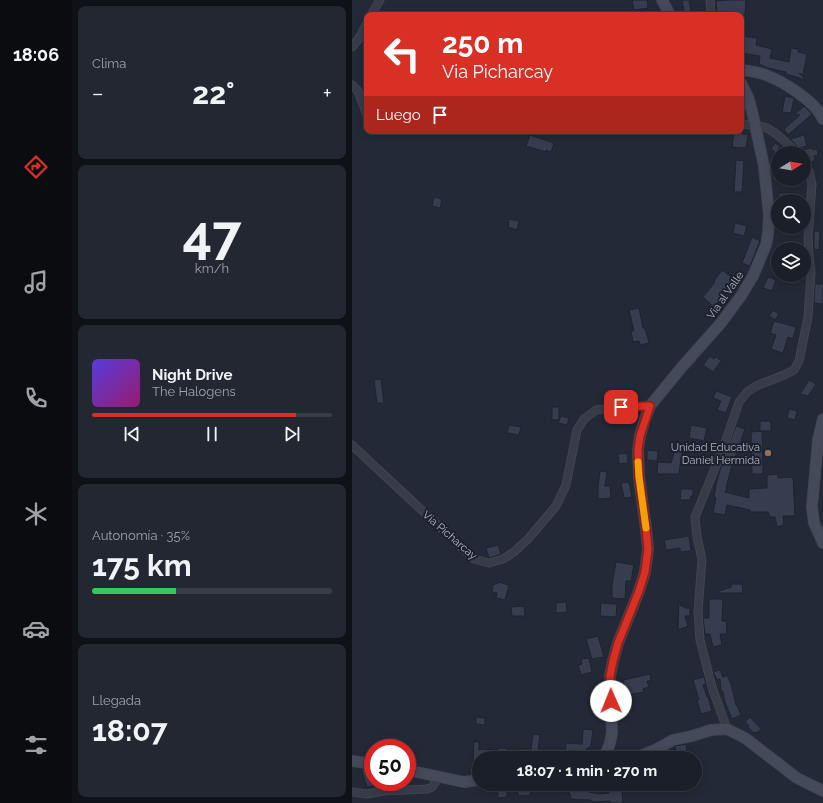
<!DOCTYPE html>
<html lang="es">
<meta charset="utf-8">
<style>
:root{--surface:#1a1f29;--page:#232731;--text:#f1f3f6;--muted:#9fa2a8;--line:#383d46;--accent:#d93025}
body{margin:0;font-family:Raleway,sans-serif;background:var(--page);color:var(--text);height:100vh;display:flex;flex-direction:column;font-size:15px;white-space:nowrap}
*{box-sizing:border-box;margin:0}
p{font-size:13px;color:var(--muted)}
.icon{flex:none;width:22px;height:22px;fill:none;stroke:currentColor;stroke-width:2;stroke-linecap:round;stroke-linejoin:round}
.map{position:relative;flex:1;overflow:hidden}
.side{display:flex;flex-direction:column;gap:6px;padding:6px;background:#0e1117;width:280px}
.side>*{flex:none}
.guide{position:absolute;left:12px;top:12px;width:380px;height:122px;border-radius:8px;box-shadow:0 2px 10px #0003,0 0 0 1px var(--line);background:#d93025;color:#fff;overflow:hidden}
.needle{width:26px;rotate:79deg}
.buttons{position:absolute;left:419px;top:146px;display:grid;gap:8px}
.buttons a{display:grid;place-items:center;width:40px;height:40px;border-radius:50%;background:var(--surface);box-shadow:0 2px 10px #0003,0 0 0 1px var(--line);font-size:20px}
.speed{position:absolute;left:12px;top:739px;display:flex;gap:8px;font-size:20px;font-weight:700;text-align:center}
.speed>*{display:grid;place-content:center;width:52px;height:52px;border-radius:50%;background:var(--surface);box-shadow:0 2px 10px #0003,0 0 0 1px var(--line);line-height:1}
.speed .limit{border:6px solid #d22;background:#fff;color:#111}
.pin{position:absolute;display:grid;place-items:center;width:34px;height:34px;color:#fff;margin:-17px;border-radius:8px;box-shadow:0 2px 6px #0006}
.me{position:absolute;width:44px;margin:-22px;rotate:359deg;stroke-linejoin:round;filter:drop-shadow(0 0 3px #0008)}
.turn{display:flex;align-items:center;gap:14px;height:84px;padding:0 12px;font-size:18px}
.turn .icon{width:52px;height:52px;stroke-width:2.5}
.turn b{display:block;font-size:28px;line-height:34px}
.then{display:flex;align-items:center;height:38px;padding:0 12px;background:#0003;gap:8px;font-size:15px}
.big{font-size:30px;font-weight:700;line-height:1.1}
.side .card{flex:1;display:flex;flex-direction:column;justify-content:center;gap:6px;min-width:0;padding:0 14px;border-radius:8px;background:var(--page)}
.side .dial{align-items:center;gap:0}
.dial b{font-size:52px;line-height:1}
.song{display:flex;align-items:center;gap:12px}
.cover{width:48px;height:48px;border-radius:6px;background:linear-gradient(135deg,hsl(250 70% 55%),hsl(320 70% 35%))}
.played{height:4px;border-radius:2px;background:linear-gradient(90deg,var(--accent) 85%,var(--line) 85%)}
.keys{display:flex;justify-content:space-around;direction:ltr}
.heat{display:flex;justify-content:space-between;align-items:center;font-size:22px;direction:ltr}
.charge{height:6px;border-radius:3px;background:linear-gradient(90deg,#34c759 35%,var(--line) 0)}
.trip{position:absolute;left:120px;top:751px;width:230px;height:40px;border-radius:20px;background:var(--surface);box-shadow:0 2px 10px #0003,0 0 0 1px var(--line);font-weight:700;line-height:40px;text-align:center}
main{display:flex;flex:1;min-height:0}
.tab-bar{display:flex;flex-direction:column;width:72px;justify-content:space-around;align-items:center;background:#0a0c10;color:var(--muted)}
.tab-bar .icon{width:28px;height:28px}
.tab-bar .current{color:var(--accent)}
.tab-bar b{font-size:18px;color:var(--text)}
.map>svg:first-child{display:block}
</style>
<main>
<nav class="tab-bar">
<b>18:06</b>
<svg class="icon current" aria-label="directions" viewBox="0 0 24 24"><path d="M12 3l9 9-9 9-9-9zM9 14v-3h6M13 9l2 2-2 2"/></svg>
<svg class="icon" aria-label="music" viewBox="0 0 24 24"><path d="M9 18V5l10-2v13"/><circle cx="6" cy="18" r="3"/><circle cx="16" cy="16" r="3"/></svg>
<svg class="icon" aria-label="phone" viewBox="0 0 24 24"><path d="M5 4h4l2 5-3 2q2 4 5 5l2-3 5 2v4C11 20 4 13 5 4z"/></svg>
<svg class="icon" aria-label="climate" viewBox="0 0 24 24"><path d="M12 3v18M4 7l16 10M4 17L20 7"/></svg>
<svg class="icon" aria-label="car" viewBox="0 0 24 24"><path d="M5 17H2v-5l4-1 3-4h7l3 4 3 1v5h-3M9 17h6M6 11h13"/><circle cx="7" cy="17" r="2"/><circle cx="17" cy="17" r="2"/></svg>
<svg class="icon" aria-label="filters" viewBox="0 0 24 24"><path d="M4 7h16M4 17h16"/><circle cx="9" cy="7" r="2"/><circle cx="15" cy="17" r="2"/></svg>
</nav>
<section class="side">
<div class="card"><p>Clima</p>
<div class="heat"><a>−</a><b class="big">22°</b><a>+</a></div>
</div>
<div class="card dial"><b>47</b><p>km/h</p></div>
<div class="card">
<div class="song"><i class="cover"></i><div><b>Night Drive</b><p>The Halogens</p></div></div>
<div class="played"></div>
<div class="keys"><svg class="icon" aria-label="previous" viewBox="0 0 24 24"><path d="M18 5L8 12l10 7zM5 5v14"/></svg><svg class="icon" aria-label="pause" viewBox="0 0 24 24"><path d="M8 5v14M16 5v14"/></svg><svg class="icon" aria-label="next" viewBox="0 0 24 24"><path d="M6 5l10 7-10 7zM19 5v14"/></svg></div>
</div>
<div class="card"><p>Autonomía · 35%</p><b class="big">175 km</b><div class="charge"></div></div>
<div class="card"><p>Llegada</p><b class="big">18:07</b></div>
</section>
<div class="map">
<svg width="471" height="803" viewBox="0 0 471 803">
<rect width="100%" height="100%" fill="#232937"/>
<path fill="#363d4e" stroke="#1e232f" d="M280 0H295L296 8 282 10Z
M330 0H337L339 11 332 12Z
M378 0H394L393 15H365L364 1Z
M389 36 405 38 404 45 420 49 418 58 437 62 439 48 446 49V52L455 54 451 75 447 73 454 80 434 74V72L416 68 407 64 408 56 389 53Z
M433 96 442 98 439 113 430 112Z
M452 106 460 114 436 135 432 129 448 115 443 114Z
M382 131 390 132V134H396L394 148 380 147Z
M178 135 202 143 199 152 194 150V152L174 146Z
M452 135 455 146 447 148 440 141 439 139Z
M423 143 428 146 424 153 419 149Z
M460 148 461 150 465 149 466 155 462 156 463 161 457 162 452 159V153H451L450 150Z
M384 160 392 161 390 192H382Z
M427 193H444V201H427Z
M82 197 90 199 88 208 80 206Z
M157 219 167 221 165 230 156 227Z
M383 223 395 226 392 236 381 233Z
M462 231H468L467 250 462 249Z
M400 237 408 241 398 266 390 263Z
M370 270 382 279 370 295 371 296 362 307 351 297 363 282 362 281Z
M416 277 424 280 420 291 411 288Z
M463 284H471V304L462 303Z
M287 308 291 328H293L297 343 288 345 287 341 281 342 279 331H282L277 310Z
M421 310 427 314 423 320 417 316Z
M422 321 444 327 441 339 436 337 431 353 419 349 424 335 418 333Z
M358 356 362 359 364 357 369 361 361 372 351 365Z
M29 379 32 403H25L22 380Z
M457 380 464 384 456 396 448 394Z
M364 391 380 397 374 413 365 410 369 401 361 398Z
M200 407H207V420H200Z
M437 409 445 411 443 420 435 418Z
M209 416 217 418 215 425 206 423Z
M408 421H419V431H408Z
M157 425 169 427 167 435 155 433Z
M339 425 355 428 352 441 337 438Z
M384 426 393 429 382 461H381L374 488H375L373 492 397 498V489L415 488V475L426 474V478L441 477 443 516H431L432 525 425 527 423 517H418L416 512H398V510L375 505 373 515 361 513 364 498 362 497 365 481 370 463Z
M410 431 411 474H400L399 432Z
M295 450 306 451 305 461 295 460Z
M323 450 331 452 329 458 327 474H305L306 462 319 463Z
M275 453 276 463 267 464 266 454Z
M248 471 255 472 253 486H258L259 498 246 499V487Z
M277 482 280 497 272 498 269 483Z
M329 489H341V496H339L338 500H328Z
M337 536 339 551 328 552V548L314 550 312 540Z
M146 545 149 554 137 558 134 548Z
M264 562 282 565 279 581H274L273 599 260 598V585Z
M146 582 157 585 153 600 144 598 145 593 140 592 141 585H142V584H145Z
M379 584H390L391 593H368L367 591 379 587Z
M357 599H371L370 621H374L375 634H368L370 645 361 647 358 634H353L351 618H357Z
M327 601 329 606 333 607V608H338V616H333L336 626 326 630Z
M214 602 215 612 204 613V603Z
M249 603 265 604 264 617 248 616Z
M172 606 173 616H160L159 607Z
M246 636 252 657 240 659 234 639Z
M237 658 240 672 229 675 226 665 230 664 229 659Z
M368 670 371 677 375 675 379 684 384 705H385L389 715 380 719 373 702 371 692 369 691 368 679 365 680 361 672Z
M298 674 299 681H295L297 687 291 689 292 692 276 695 273 686H272L271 680Z
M352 677 354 684 351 685 355 697H356L360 711 349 714 345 700H347L341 680Z
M248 687 252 710 246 711 241 688Z
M124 717 133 718V725L124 724Z
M398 717 409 729 404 733 403 732 402 733 396 727 397 726 393 722Z
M231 729 241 730 239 745H240L224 757 213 756 214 743 230 744Z
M181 734 188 735 186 749H189L188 758H167V749H179Z
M122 742H127V750H128L129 749 146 750V748H155V756L143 757V758H127V762H121Z
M334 744 335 751 324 752 323 746Z
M9 769 19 770 20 774H21V786L15 787Z
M145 784H153V790L155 789V797L146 798Z
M172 784H176L179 795 166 796V786Z
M207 784H220V788L237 790V792L247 794 257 793V791L270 790 271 803H258V801L241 802 239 800 219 799 217 791 209 793Z"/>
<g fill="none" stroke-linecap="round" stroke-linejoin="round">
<defs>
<path id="street" d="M358 0 359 15
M19 15 28 0
M0 47 6 40 15 23
M0 85 6 91 15 115
M389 124C397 125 407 125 415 128 425 133 437 145 445 153
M0 445 122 559 137 563 151 559 162 552 177 538 204 506 214 485 225 430 232 419 244 410 269 407 298 406
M375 729 360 687 348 640 346 612 350 559 345 537 343 517 372 446 387 402 395 392 404 386 432 375 442 370 447 361 456 317 459 273 457 257 456 238 460 184 457 171 452 164
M0 792 15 794 32 791 75 789 80 787 87 777"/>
<path id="secondary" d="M310 0 318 15
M389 70C397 71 406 72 414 75 432 82 463 101 471 119
M471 419 466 440 460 507 462 523 471 543
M252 758 258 743 260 733 258 676 261 661 266 643 287 591 293 572 296 549 294 529 287 477 286 450 288 436 292 422 298 406 329 368 369 323 389 296 401 276 414 245 416 234 417 215 412 166 400 111 396 97 389 83
M282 758 303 750 321 740 340 736 359 730 375 729 393 738 445 778 471 791
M0 761 21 764
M55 770 112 782 127 780"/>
</defs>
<use href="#street" stroke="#404551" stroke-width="9"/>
<use href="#secondary" stroke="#404551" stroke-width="12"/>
<use href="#street" stroke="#373c48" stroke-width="7"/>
<use href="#secondary" stroke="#454a5b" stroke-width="10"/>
</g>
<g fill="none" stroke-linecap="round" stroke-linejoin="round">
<defs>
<path id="route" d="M259 701 258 676 261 661 266 643 287 591 293 572 296 549 294 529 287 477 286 450 288 436 298 406 269 407"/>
</defs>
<use href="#route" stroke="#8d1f18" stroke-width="10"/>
<use href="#route" stroke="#d93025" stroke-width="7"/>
<path stroke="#f59e0b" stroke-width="7" d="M286 462 287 477 294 528"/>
</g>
<circle fill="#8d6e63" stroke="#1c212d" stroke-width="1.5" cx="416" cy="453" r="4"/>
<g text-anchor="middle" stroke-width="4" stroke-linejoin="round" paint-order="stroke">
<g font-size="11" fill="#b2b6c4" stroke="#1c212d">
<text transform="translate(373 295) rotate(-55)" y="4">Via al Valle</text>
<text transform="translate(98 535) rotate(41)" y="4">Via Picharcay</text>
</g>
<g font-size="11" fill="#b2b6c4" stroke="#1c212d" text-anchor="end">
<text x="408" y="451">Unidad Educativa<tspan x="408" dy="13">Daniel Hermida</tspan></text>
</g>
</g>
</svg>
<div class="buttons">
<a><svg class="needle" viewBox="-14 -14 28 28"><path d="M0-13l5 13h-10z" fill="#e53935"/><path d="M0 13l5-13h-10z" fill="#9fa2a8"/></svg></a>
<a><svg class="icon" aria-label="search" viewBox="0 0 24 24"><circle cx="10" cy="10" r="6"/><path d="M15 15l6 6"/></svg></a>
<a><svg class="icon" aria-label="layers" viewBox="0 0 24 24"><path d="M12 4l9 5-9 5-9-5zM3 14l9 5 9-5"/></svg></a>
</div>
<div class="speed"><div class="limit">50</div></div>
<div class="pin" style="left:269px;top:407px;background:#d93025"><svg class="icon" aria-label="arrive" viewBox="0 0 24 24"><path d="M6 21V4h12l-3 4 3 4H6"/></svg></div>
<svg class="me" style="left:259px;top:701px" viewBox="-20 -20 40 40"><circle r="19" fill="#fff"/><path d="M0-13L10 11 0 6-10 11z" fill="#d93025"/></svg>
<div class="trip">18:07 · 1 min · 270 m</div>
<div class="guide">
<div class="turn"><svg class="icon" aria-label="left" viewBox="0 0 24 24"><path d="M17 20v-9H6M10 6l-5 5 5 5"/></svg><div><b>250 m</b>Via Picharcay</div></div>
<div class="then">Luego<svg class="icon" aria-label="arrive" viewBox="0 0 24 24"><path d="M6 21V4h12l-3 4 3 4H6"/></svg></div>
</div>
</div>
</main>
